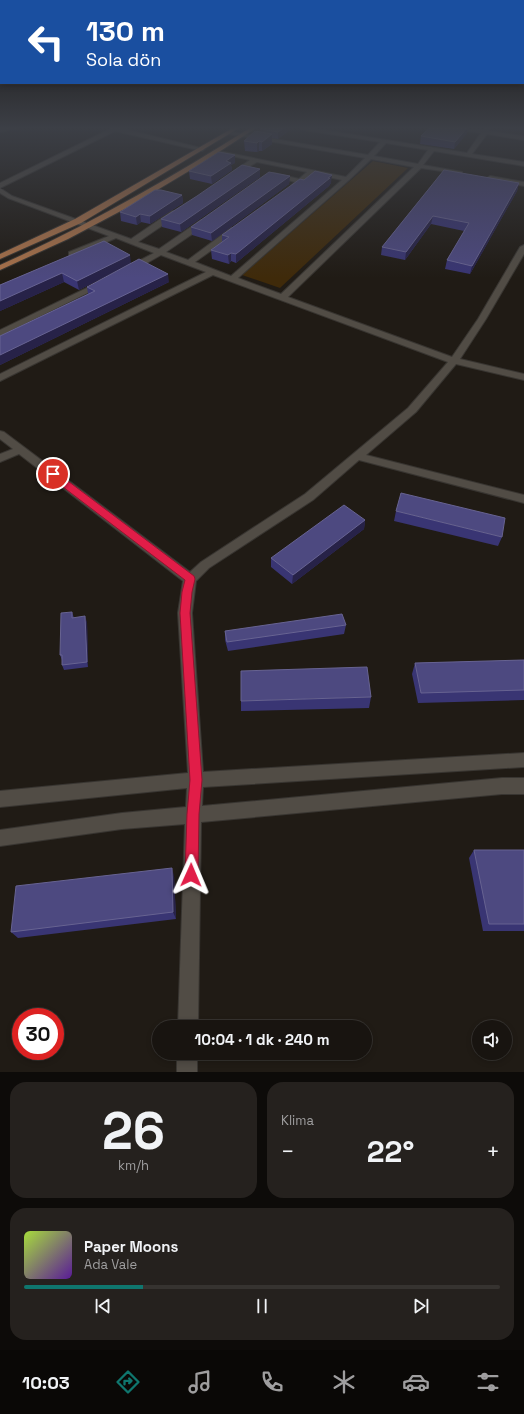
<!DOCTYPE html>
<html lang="tr">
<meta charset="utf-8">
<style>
:root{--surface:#181410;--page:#25211e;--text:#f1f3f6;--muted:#9f9e9f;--line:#363330;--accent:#0f766e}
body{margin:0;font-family:"Space Grotesk",sans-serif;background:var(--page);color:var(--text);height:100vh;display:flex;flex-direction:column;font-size:15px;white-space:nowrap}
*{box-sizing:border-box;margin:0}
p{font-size:13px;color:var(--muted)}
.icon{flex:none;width:22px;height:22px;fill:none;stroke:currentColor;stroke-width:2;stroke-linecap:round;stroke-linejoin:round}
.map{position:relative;height:1072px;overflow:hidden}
.side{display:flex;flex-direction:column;gap:10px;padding:10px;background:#0d0b09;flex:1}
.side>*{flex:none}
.guide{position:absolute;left:0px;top:0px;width:524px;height:84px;box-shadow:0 2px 6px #0003,0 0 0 1px var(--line);background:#1a4fa0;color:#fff;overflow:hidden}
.buttons{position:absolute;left:472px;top:1020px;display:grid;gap:8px}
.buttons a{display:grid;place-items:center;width:40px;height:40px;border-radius:50%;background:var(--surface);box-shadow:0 2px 6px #0003,0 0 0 1px var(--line);font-size:20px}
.speed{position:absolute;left:12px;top:1008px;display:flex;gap:8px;font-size:20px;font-weight:700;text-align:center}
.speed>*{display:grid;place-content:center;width:52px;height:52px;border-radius:50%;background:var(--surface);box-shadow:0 2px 6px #0003,0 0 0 1px var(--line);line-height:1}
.speed .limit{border:6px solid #d22;background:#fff;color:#111}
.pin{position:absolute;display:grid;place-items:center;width:34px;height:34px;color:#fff;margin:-17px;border:2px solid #fff;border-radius:50%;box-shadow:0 1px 4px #0007}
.me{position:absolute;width:44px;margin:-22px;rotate:1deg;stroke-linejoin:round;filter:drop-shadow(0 0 3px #0008)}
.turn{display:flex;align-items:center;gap:14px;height:84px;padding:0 20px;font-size:18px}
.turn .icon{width:52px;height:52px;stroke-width:2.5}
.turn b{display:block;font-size:28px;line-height:34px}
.big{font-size:30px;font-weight:700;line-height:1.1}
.side .tile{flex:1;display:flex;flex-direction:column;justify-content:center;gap:6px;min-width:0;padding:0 14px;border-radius:16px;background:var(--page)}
.side .dial{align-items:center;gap:0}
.dial b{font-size:52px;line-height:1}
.song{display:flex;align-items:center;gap:12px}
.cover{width:48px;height:48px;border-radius:6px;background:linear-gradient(135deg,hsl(80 70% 55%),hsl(270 70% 35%))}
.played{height:4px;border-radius:2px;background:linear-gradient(90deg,var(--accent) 25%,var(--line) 25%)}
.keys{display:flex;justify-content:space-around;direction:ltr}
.heat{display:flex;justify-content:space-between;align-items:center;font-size:22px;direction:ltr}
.side .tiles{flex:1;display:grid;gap:10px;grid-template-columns:1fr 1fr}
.tile:last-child{grid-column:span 2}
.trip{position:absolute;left:152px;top:1020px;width:220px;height:40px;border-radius:20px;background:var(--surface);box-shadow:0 2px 6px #0003,0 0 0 1px var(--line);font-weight:700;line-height:40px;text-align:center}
.dock{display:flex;height:64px;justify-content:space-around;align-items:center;background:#0a0806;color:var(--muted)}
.dock .icon{width:28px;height:28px}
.dock .active{color:var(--accent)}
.dock b{font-size:18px;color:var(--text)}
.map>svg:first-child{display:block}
</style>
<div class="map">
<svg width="524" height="1072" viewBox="0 0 524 1072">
<rect width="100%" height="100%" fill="#201b15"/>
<path fill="#2b2319" d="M495 128H524V136L498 132 493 130Z"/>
<path fill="#3f2a0a" d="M373 161 408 168 280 288 242 275Z"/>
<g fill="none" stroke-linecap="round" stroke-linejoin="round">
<defs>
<path id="minor" d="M0 128H20L0 132Z
M112 128H120L205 149 202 151 115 131 0 188 12 196 131 239 172 211H178V215L138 242 159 249 201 220H207V224L166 252 188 260 231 228H237V232L195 262 231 276 342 180 314 174 294 188 291 186 295 182 271 175 274 173 299 179 307 172 257 162 232 177 229 175 230 174 250 160 214 152V150L346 177 365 158 229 134 227 133V131L368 155 380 142 304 130 301 128H312L467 153 481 133 459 130 456 128 484 130 485 128H491L489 131 524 136V140L487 134 472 154 524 162V166L434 151 423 165 462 172V174L421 168 288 297 452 357 478 319 520 247 524 245V254L486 319 460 359 524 374V380L456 364 416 412 366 455 524 495V503L359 460 313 500 209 568 196 581 192 613 203 772 524 753V767L203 787 202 806 502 778H524V794H502L201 822 198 1027H178L185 824 122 829 0 846V830L122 813 186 807 187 788 0 807V791L188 773 178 613 183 581 19 454 0 462V454L13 449 0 439V431L4 432 190 572 201 562 305 494 408 408 448 362 213 275 0 381V374L206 272 161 255 133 271H127V267L154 253 116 238 75 256H69V252L109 236 8 198 0 193V183ZM386 143 428 150 418 164 374 156ZM371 159 414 167 281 294 238 278 349 180Z
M490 176 524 182V186L488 179 487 178Z
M99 282H105L106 284 0 336V330Z
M177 1053H197V1072H177Z"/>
<path id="major" d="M233 128H239L81 223 0 259V254L75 219Z
M250 128H256L194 168 132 205 68 239 0 270V265C87 226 169 179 250 128Z"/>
</defs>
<use href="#minor" stroke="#383531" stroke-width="2"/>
<use href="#major" stroke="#383531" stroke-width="2"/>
<use href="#minor" fill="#514c45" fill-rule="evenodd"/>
<use href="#major" fill="#aa724a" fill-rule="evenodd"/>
</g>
<path fill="#393573" d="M262 128H292L278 139 272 138V144L262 151H259L257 152 245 151 244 141 260 132V129Z
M429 128H468L467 133 454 149 420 144 421 136Z
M502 128H524V130Z
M235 163 231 165 232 170 212 184 190 179 189 171Z
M260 169V177L181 232 162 227 161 219Z
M444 170 519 183 517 191 470 274 445 269 447 260 464 231 431 224 405 260 381 255 382 247Z
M290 176 289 184 212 241 192 235 191 227Z
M304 180 331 183 330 184 329 186 236 263 231 261 229 264 212 259 211 250 222 242V235Z
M182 195 183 203 150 224 141 222 137 225 121 221 120 212Z
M104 241 131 263 79 290 64 282 0 311V285Z
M169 282 0 365V336L88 294 87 287Z
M396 511 502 537 498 546 394 521Z
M365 520 364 529 292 584 271 567V558Z
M72 612 74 618 87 622 88 667 64 670 62 665V660L60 655Z
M346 625 344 634 228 651 225 640V631Z
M524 660V700L418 703 412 674 415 663Z
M371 697 369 708 241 711V701Z
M474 850H524V931H483L469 858Z
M174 876 176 919 18 938 11 932Z"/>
<path fill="#272248" d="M284 128H292L278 139V132Z
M467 128H468L467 133 454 149 455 142Z
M272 134V144L262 151V142Z
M259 141V151L257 152V143Z
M235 155V163L231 165 232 170 212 184 211 176 226 161Z
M260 169V177L181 232 180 224Z
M332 175 331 183 330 184 329 186 236 263V254Z
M290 176 289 184 212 241 211 233Z
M519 183 517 191 470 274 472 266Z
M182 195 183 203 150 224V216Z
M140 214 141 222 137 225 136 217Z
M433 216 431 224 405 260 406 252Z
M231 253V261L229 264 228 255Z
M130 255 131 263 79 290 77 281Z
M62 273 64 282 0 311V301Z
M168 274 169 282 0 365V355Z
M365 520 364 529 292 584 293 575Z
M85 616 87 622 88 667 87 662Z
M172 868 174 876 176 919 173 912Z"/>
<path fill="#4d4980" stroke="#676391" d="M262 128H284L278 132 260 129Z
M429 128H467L455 142 421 136Z
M255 131 272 134 262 142 259 141 257 143 244 141Z
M219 152 235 155 226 161 231 163 211 176 189 171Z
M242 165 260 169 180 224 161 219 197 196Z
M444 170 519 183 472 266 447 260 469 223 433 216 406 252 382 247Z
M315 171 332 175 328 178H330L236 254 231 253 228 255 211 250 229 237 222 235 300 179 304 180Z
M269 172 290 176 211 233 191 227Z
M155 190H161L182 195 150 216 140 214 136 217 120 212Z
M104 241 130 255 77 281 62 273 0 301V285Z
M139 259 168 274 0 355V336L95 291 87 287Z
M401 493 505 518 502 537 396 511Z
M344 505 365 520 293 575 271 558Z
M72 612V618L85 616 87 662 62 665V655H60L61 613Z
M342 614 346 625 227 642 225 631Z
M524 660V690L421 693 415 663Z
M367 667 371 697 241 701V671Z
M474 850H524V924H489Z
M172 868 173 912 11 932 16 886Z"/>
<linearGradient id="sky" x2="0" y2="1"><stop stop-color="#120f0c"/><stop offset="0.46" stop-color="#3c3f46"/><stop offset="1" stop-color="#3c3f46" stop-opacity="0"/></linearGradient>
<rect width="524" height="278" fill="url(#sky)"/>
<path fill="#e11d48" stroke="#92132f" d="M50 472H56L194 576 195 579 192 592 190 613 202 780 199 814 198 875 196 880 191 882 187 880 185 875 187 814 190 780 180 613 182 592 185 580 50 477 48 474Z"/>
</svg>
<div class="buttons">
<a><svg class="icon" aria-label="sound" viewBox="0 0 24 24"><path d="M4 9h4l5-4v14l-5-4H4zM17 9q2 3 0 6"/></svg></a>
</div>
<div class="speed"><div class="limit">30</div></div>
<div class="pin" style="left:53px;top:474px;background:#d93025"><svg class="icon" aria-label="arrive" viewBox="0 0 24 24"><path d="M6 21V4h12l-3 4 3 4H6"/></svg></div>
<svg class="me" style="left:191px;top:875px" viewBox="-20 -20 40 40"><path d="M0-17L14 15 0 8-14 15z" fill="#e11d48" stroke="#fff" stroke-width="4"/></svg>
<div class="trip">10:04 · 1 dk · 240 m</div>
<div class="guide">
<div class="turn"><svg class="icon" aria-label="left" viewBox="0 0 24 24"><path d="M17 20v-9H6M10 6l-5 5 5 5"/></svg><div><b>130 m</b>Sola dön</div></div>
</div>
</div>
<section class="side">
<div class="tiles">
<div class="tile dial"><b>26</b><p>km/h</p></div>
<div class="tile"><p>Klima</p>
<div class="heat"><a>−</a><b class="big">22°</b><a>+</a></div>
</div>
<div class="tile">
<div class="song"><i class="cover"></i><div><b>Paper Moons</b><p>Ada Vale</p></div></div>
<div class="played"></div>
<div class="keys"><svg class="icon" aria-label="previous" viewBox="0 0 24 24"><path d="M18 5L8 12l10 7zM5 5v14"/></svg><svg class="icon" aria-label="pause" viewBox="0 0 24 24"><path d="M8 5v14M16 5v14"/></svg><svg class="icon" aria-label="next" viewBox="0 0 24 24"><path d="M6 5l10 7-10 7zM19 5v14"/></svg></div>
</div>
</div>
</section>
<nav class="dock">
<b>10:03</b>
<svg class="icon active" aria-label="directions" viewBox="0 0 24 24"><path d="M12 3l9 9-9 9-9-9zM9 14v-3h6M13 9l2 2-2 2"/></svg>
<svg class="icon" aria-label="music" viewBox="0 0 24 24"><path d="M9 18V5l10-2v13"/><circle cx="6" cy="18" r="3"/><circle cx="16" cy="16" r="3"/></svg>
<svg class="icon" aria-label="phone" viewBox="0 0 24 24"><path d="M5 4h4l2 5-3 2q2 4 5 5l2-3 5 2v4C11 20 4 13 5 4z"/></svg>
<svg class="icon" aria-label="climate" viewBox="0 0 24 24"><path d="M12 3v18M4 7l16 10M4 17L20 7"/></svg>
<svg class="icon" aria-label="car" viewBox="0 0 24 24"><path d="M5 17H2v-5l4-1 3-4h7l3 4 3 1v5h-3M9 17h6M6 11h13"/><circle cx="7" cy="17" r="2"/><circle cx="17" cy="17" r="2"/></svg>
<svg class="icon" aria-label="filters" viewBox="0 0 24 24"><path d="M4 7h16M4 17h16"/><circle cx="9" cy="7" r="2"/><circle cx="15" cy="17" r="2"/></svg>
</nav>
